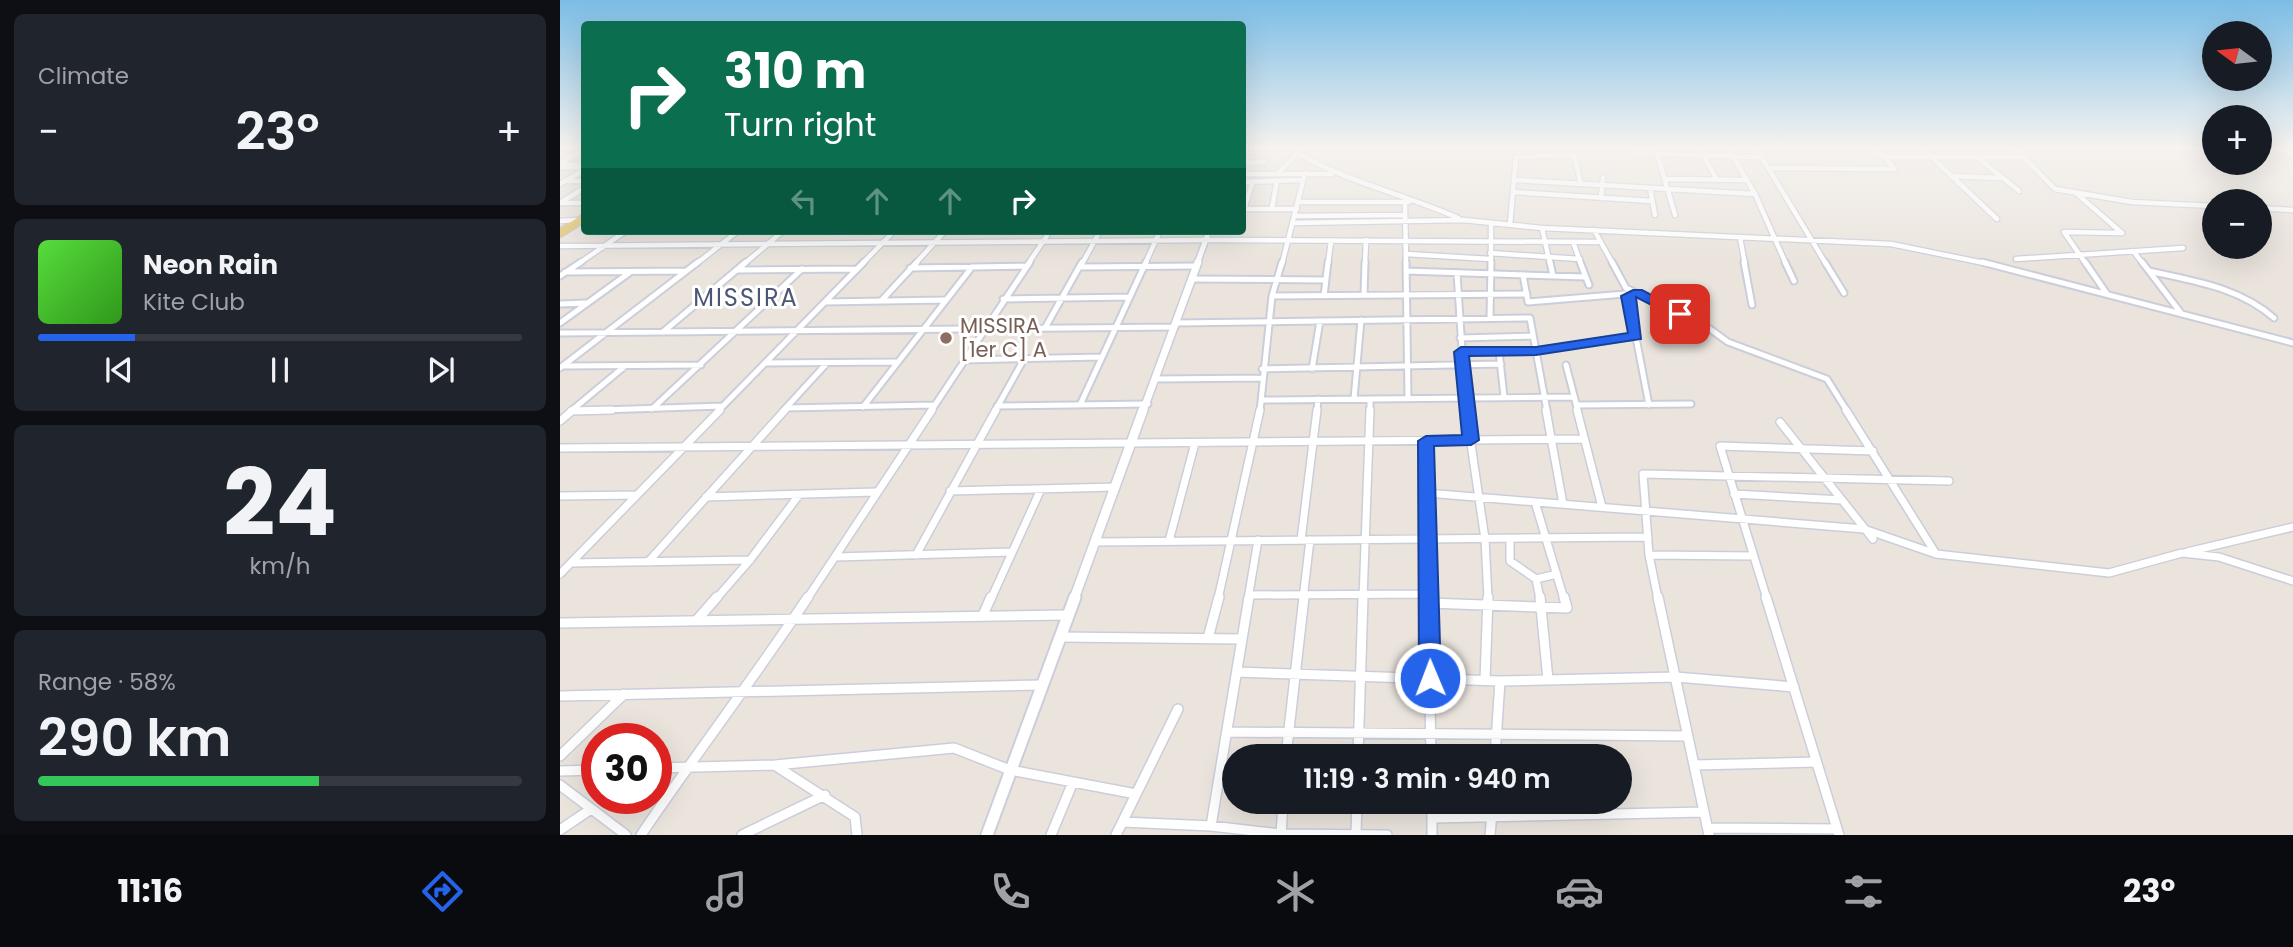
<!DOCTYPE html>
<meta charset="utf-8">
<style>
:root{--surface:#171b24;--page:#20242c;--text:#f1f3f6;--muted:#9ea1a6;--line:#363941;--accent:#2563eb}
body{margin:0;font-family:Poppins,sans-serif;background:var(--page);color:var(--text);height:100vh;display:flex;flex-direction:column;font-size:26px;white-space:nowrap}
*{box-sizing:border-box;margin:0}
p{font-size:23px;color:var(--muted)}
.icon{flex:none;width:38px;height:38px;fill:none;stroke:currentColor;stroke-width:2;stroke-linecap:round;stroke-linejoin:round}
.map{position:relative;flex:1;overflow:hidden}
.panel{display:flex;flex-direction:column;gap:14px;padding:14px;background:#0d0f14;width:560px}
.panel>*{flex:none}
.top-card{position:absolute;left:21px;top:21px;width:665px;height:214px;border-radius:7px;box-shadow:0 7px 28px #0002;background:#0b6e4f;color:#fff;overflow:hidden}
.needle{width:46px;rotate:285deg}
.controls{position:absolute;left:1642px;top:21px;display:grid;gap:14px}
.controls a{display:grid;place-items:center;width:70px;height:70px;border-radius:50%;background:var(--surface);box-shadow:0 7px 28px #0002;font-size:35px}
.speed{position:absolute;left:21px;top:723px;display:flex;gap:14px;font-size:35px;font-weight:700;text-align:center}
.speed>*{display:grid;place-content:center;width:91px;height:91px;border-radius:50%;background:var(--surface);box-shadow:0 7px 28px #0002;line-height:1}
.speed .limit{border:10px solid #d22;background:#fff;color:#111}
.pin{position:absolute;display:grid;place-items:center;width:60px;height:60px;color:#fff;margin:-30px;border-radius:14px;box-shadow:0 4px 10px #0006}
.me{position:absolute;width:77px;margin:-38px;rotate:359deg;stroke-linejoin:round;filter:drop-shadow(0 0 5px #0008)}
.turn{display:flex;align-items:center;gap:24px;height:147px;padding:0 28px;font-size:32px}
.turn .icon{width:91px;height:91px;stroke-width:2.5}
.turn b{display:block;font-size:49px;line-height:60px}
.lanes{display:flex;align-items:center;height:66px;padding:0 28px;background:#0003;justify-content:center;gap:35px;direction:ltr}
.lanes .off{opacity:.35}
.big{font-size:52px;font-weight:600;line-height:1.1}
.panel .widget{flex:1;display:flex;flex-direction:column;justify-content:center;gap:10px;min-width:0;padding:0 24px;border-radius:10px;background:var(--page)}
.panel .dial{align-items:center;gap:0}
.dial b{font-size:91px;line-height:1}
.song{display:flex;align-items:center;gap:21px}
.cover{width:84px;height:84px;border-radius:10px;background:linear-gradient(135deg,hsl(110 70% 55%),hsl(110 70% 35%))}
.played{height:7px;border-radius:4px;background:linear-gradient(90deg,var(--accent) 20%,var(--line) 20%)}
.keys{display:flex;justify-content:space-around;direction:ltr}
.heat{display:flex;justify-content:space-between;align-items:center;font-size:38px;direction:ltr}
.charge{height:10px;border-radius:5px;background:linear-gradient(90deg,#34c759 58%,var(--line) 0)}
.trip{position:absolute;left:662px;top:744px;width:410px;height:70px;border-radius:35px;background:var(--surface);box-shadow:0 7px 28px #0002;font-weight:600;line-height:70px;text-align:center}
.dock{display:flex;height:112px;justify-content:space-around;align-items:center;background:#090b0e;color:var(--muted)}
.dock .icon{width:49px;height:49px}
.dock .selected{color:var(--accent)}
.dock b{font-size:32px;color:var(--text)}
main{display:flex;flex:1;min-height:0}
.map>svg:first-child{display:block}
</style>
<main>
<section class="panel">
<div class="widget"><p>Climate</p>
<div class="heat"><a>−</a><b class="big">23°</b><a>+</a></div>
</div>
<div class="widget">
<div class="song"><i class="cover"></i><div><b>Neon Rain</b><p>Kite Club</p></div></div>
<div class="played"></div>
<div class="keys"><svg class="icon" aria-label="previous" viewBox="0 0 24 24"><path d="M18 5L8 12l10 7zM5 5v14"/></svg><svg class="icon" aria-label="pause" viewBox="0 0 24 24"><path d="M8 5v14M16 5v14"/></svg><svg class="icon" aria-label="next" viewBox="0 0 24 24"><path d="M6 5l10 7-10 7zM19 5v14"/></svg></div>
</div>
<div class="widget dial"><b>24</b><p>km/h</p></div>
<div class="widget"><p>Range · 58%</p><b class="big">290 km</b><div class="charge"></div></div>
</section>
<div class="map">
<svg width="1733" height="835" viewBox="0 0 1733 835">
<rect width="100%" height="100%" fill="#eae4dd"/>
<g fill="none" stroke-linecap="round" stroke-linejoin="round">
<defs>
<path id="minor-far3" d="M1078 146 1080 155
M1095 146 1115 215
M1138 146 1157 180
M1167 146 1195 194 1226 264
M1195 146 1266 264
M1314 146 1334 168
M1360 146 1437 219
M1453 146 1495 189 1572 202 1654 206
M1717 146 1733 156
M738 153C788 183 845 194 898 218
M1097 154 1201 157
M1324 157H1464
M1417 157 1459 191
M0 163 24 150
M682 163 704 162
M1208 168 1334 169
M718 173 738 153 740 146
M682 174H772
M1392 176 1442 178
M1104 179 1187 180
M956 180 1195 194
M9 181H24
M693 181 684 209H737
M682 182 743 180
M0 184 24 170
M1090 188 1095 215
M954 192 1092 201
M1516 193 1562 233
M1041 198 1043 177
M739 202H849
M845 202 846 264
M0 203 24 188
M2 203H24
M712 208 717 181
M1699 208 1733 210
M736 216 845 215
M0 221 19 220
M734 223 903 220 982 228 1331 244 1429 264
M950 225 956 157 1014 155 1021 184
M982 228 990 264
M1034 230 1053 264
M1504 232 1526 264
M1504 232 1562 233
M1180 238 1185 264
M1013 242 1021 264
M0 246 645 240 1038 242
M1574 252 1583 264
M930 253 1020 259
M846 254 930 259
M1456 259 1623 248
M18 264 66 231
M136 264 178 231
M184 264 223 231
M302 264 334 231
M355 264 385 231
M468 264 490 231
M522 264 540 231
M585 264 600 231
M722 264 745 173
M768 264 771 241
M805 264 806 240
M931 264V223"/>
<path id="minor-far2" d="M846 262 848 398
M990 262 993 276
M1020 262 1029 285
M1052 262 1066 288 1143 324 1168 342 1267 379 1287 411
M1184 262 1192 305
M1225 262 1234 281
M1265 262 1284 293
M1422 262 1733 343
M1525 262 1547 294
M1582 262 1621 313
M520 267 636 266
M350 268 466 266
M177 270 297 269
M846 271 1025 277
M1589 271C1633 281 1679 287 1714 318
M5 272 126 271
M897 273 906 411
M963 275 968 302 1077 293
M0 276 21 262
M631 279 766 280
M804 295 805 262
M712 296 967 294
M764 296 768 262
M1068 296 1089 405
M443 299 570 297
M321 301 357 262
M265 302 385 300
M0 304 26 303
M930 318 931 262
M0 323 69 273
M616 323 970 318 987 411
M485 328 522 262
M103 332 186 262
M0 333 615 327
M900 338 973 336
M939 351 944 397
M901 352 976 351 1076 336
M404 360 542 357
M205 363 336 362
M1006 365 1018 411
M3 366 141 365
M0 368 138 262
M702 369 941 364
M752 369 760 321
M596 379 703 378
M794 399 801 320
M702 400 1014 397
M520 405 586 262
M1016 405 1131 404
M437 406 588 404
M303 407 412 267
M226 408 374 405
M92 409 242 269
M11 411 163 406
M11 411 65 366
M158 411 304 262
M223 411 267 363
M371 411 470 262
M435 411 464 359
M700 411 712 296 722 262
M757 411 758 399
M810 411V399"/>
<path id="minor-far1" d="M906 410 925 539 928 599
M986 410 1003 504
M1017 410 1042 507
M1286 410 1376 554
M11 411 52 410
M0 421 13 410
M1220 422 1313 539
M866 441 869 599
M0 448 1024 439
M390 491 556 487
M867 493 1304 529 1376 554 1549 573 1622 553 1659 557 1733 581
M1174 494 1282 500
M0 496 77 495
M146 497 315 492
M975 502 1004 599
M950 538V561L976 579 980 599
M741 540 757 410
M609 541 635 443
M536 542 1088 537
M1627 552 1733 527
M356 555 436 410
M1089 555 1193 556
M275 557 452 552
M88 562 225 410
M11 563 190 560
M0 574 160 410
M976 579 997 574
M689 595 868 594
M156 599 190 560 239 495
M247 599 372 410
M431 599 481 489
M658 599 700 410
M688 599 698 540
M743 599 750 540
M803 599 810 410
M1098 599 1089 555 1083 474 1389 481
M1207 599 1160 446 1313 451"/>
<path id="minor" d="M868 597 871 756
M980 597 988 680
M1098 597 1149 835
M1206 597 1279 835
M868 603 1007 608 1004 597
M423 615 431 597
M136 621 157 597
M0 623 506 615
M500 637 682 639
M648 638 659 597
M677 672 940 681 1116 677 1234 687
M925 680 928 597
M0 696 481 685
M667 732 1128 736
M0 756 64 694
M726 756 744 597
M798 756 803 597
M935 756 940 681
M1134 765 1256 762
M216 766 295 817 297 835
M96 768 215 765 394 748 450 770 576 794
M0 771 37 770
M0 785 66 835
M872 802V835
M872 818 1144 812
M563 822 651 826 721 834 827 835
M651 826 689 597
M1148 828 1277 829
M0 830 31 809
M796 833 797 802
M81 835C135 755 194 678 248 597
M182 835 265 795
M491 835 513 782
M556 835 618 709
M721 835 723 802
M930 835 933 802"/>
<path id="tertiary-far3" d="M637 264 649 231"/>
<path id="tertiary-far2" d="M583 411 638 262"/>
<path id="tertiary-far1" d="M514 599 583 410"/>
<path id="tertiary" d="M427 835 515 597"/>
<path id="secondary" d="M0 166H24"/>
<path id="primary" d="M0 233 24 218"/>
</defs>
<use href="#minor-far3" stroke="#cbceda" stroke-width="7"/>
<use href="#minor-far2" stroke="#cbceda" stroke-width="9"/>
<use href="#minor-far1" stroke="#cbceda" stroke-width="10"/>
<use href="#minor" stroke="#cbceda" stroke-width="12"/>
<use href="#tertiary-far3" stroke="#cbceda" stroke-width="8"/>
<use href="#tertiary-far2" stroke="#cbceda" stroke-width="10"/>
<use href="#tertiary-far1" stroke="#cbceda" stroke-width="12"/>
<use href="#tertiary" stroke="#cbceda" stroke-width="15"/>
<use href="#secondary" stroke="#cbceda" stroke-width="10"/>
<use href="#primary" stroke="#c3c3c3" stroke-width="10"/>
<use href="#minor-far3" stroke="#fff" stroke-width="4.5"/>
<use href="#minor-far2" stroke="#fff" stroke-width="5"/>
<use href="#minor-far1" stroke="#fff" stroke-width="7"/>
<use href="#minor" stroke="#fff" stroke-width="9"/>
<use href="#tertiary-far3" stroke="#fff" stroke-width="5"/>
<use href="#tertiary-far2" stroke="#fff" stroke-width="7"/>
<use href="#tertiary-far1" stroke="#fff" stroke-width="9"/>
<use href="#tertiary" stroke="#fff" stroke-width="11"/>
<use href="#secondary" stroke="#fff" stroke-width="7"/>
<use href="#primary" stroke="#e4c468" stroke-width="7"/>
</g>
<linearGradient id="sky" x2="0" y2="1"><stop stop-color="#7bbde6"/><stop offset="0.56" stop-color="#f6f3f0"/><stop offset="1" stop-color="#f6f3f0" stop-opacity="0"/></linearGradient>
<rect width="1733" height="263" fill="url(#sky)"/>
<path fill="#2563eb" stroke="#184099" stroke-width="2" d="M1073 290H1082L1127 314 1115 317 1076 297 1081 339 976 355 909 356 919 440 911 445 874 446 881 678 877 684 870 687 862 684 859 678 858 441 866 436 902 435 894 352 901 347H976L1068 333 1061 296Z"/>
<circle fill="#8d6e63" stroke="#fff" stroke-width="2.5" cx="386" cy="338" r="7"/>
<g text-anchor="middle" stroke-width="6" stroke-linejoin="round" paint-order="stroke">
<g font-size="21" fill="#785e54" stroke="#fff" text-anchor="start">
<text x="400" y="333">MISSIRA<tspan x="400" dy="24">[1er C] A</tspan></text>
</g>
<g font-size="24" letter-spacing="2" fill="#4e5676" stroke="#fff">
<text x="186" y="306">MISSIRA</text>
</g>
</g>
</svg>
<div class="controls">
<a><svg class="needle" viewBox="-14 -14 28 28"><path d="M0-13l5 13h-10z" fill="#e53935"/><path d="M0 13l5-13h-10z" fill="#9ea1a6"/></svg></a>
<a>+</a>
<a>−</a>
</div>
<div class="speed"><div class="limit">30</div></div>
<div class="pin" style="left:1120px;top:314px;background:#d93025"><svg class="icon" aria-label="arrive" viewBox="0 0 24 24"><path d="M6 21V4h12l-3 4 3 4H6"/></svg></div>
<svg class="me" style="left:870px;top:678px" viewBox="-20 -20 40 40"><circle r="17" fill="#2563eb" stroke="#fff" stroke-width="3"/><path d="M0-11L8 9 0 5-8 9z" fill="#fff"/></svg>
<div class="trip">11:19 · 3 min · 940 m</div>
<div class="top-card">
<div class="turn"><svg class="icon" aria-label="right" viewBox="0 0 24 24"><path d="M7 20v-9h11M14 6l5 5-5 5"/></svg><div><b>310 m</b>Turn right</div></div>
<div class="lanes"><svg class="icon off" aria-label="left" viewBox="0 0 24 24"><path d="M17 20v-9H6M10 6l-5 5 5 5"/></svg><svg class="icon off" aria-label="ahead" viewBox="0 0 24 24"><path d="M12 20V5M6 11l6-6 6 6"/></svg><svg class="icon off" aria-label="ahead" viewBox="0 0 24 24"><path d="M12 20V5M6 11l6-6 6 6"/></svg><svg class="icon" aria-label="right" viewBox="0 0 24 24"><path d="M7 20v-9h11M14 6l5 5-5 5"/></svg></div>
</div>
</div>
</main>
<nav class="dock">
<b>11:16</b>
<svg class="icon selected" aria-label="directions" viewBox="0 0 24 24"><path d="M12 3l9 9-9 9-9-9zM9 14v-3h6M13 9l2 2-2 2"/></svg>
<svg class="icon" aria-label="music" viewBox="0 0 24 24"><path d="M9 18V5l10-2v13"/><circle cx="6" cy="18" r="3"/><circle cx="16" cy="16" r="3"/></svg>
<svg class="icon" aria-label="phone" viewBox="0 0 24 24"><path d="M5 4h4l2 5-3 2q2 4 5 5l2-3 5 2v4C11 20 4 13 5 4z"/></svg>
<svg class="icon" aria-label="climate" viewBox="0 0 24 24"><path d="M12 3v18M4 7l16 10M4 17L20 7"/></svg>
<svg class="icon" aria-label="car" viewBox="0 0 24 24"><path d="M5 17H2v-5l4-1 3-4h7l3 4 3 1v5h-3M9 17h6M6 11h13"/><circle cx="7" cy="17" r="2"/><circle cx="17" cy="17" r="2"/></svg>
<svg class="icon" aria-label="filters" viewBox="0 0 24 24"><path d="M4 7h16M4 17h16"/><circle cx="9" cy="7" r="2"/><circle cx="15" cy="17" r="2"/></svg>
<b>23°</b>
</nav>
